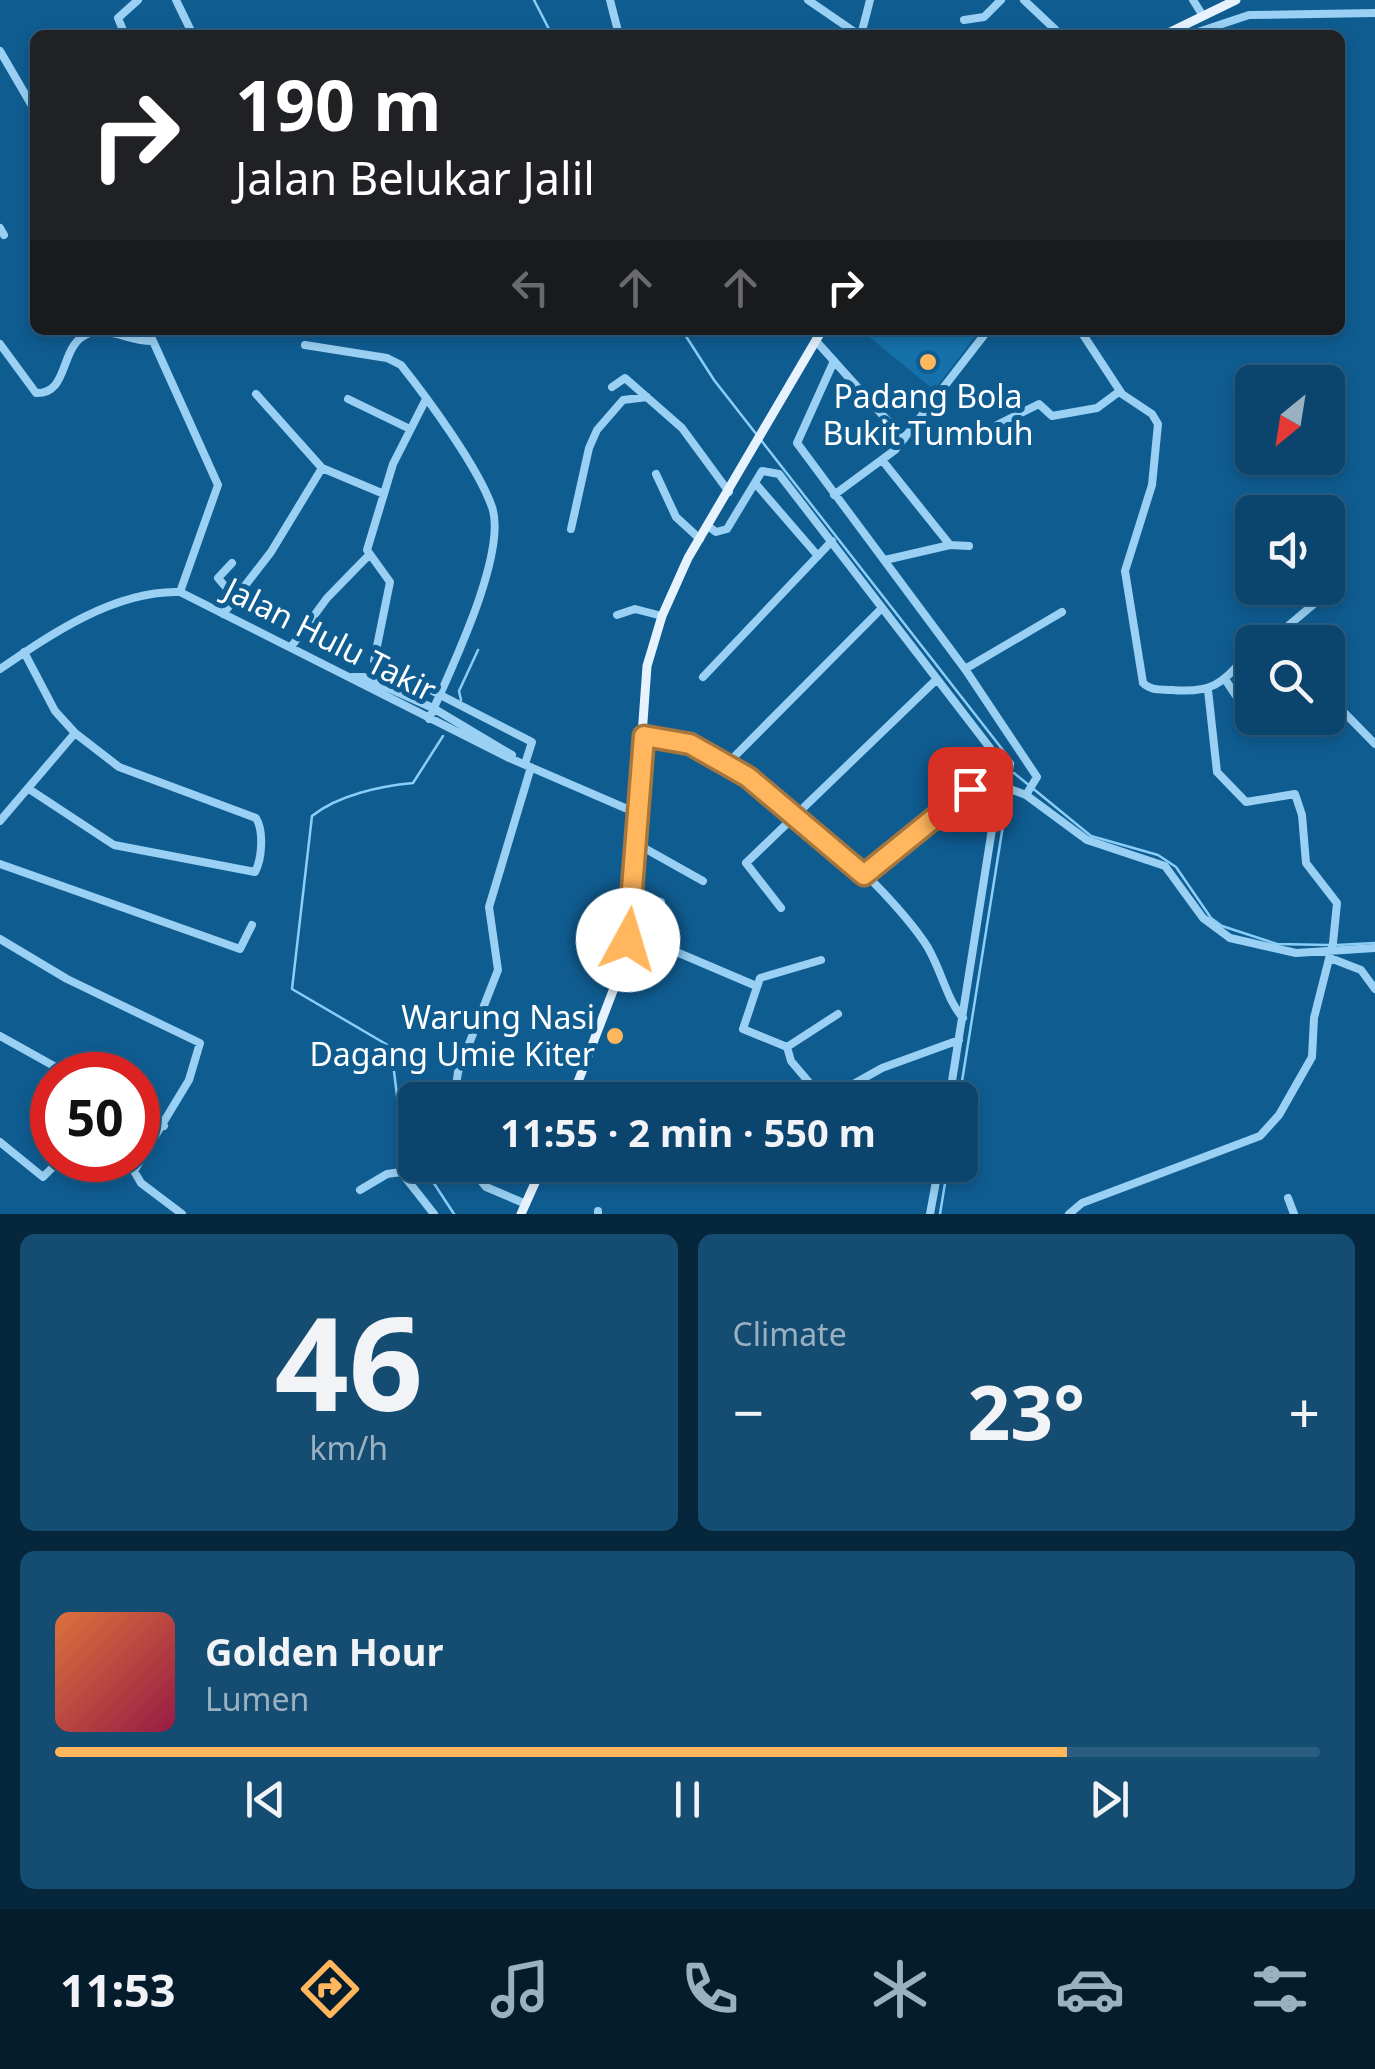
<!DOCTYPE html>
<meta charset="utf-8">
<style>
:root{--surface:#0b456d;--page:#144c72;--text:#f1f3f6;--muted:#9ab1c2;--line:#2b5d80;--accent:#ffb65c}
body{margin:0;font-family:"Noto Sans",sans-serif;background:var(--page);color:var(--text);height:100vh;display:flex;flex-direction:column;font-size:38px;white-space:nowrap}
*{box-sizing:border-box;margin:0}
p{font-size:32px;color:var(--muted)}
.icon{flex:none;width:55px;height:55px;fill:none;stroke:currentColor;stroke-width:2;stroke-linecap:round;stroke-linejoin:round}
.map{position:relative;height:1214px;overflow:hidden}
.side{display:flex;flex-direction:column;gap:20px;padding:20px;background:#06263c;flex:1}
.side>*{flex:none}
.guide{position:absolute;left:30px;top:30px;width:1315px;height:305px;border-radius:15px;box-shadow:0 5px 15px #0003,0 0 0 2px var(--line);background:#202124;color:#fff;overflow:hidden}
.needle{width:65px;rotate:210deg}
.buttons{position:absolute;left:1235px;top:365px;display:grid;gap:20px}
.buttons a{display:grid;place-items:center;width:110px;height:110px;border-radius:15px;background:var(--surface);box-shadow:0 5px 15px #0003,0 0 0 2px var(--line);font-size:50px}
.speed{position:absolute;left:30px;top:1052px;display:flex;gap:20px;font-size:50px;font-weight:700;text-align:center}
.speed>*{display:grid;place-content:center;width:130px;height:130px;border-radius:50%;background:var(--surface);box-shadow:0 5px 15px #0003,0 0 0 2px var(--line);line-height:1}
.speed .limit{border:15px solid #d22;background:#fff;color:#111}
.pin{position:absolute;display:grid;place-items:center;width:85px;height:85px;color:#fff;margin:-42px;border-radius:20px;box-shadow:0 5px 15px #0006}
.me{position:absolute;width:110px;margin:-55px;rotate:6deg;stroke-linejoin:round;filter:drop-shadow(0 0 8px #0008)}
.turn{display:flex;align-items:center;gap:35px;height:210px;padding:0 40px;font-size:45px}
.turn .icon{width:130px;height:130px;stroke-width:2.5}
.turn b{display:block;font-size:70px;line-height:85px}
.lanes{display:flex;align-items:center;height:95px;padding:0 40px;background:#0003;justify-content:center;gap:50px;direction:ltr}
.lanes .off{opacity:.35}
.big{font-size:75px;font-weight:700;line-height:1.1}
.side .widget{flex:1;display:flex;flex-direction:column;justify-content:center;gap:15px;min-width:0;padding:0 35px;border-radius:15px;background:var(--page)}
.side .dial{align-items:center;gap:0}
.dial b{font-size:130px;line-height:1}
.song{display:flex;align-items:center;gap:30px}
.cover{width:120px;height:120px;border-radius:15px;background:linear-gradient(135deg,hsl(20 70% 55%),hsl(340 70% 35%))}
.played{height:10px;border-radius:5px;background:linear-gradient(90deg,var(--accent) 80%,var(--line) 80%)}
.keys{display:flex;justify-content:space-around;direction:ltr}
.heat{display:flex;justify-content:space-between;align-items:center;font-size:55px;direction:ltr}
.side .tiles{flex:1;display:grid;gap:20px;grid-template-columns:1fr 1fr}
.widget:last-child{grid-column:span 2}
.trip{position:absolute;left:398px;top:1082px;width:580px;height:100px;border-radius:15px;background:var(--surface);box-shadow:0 5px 15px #0003,0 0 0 2px var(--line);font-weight:700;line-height:100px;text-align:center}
.menu{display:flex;height:160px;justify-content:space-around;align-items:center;background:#041c2c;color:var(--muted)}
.menu .icon{width:70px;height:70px}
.menu .active{color:var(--accent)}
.menu b{font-size:45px;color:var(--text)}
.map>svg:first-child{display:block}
</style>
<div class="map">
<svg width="1375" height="1214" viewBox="0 0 1375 1214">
<rect width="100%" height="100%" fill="#0f5c91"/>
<path fill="#1671ab" d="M870 330H980L934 390 867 335Z"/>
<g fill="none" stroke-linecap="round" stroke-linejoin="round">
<path stroke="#8acef7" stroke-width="2.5" d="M534 0 552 35
M682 330 714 380 1013 763 959 1100
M461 700 459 691 478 650
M1014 773 1091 836 1158 855 1176 867 1211 918 1222 926 1277 944 1329 945
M1337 945 1375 943
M415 1150 399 1112 391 1047 292 989 312 816C338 795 381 786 413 783L443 736
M422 1165 454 1214
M940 1214 948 1165"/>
<path stroke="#99d0f3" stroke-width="8" d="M176 0 193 35
M610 0 619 35
M808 0 859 35
M1024 0 1061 35
M1193 0 1203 16
M964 20 984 17 1001 0
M125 35 118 18 138 0
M861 35 870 0
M1189 35 1249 15 1375 13
M0 51 35 111
M0 228 4 235
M148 330 218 485 180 592
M1080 330 1122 394 1152 414 1158 424 1152 485 1125 571 1143 683C1151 691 1161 689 1172 690 1217 694 1224 680 1252 650
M816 341 904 439
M0 344 36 393C71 394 58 343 90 333 110 327 132 342 153 341
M305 345 387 358 401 365C428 399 478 467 492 507 508 554 449 673 429 719
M834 361 797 443 965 669
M612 387 625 378 682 428 729 492
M256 394 322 468 384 494
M348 399 410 429
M425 401 393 464 367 550 390 582 374 661 532 742 525 764
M997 425 1039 404 1052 416 1097 408 1120 391
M882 460 950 545 969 546
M656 474 676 517 700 539
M755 483 818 556
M834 495 895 450 988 330
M708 526 716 532 727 529 762 471 779 474 937 679
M571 529 589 448 597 430 623 400 647 397
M885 560 950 545
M232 563 218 578 235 598
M223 614 271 552 322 468
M617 615 635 609 662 616
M1269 642 1321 598
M291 647 327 598 368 556
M0 669C51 634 115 590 180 592L507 757 639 814
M353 677H364L433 708 512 755
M703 677 832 541
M1225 679 1242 705 1252 707
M1328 696 1375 744
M644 736C659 738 676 739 690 744 759 769 884 882 925 943 940 965 946 999 963 1018
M727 764 882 608
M999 785 1026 795 1087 840 1165 866 1203 918 1230 938 1296 953 1375 948
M29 789 114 845 255 872C262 859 264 831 256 818L119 767 75 733
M1026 795 1037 777 965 669 1062 612
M0 821 75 733 55 711 24 652
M637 844 703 881
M0 864 240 949 252 925
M864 875 996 768
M633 892 661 902 656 940 660 945 754 985
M781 908 746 863 937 679 990 748 999 785 949 1100
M0 939 67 979 200 1043 189 1080 134 1171 141 1183 182 1214
M1330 958 1361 970 1375 989
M821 960 760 978 743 1029 787 1047 791 1061 824 1100
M0 1036 70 1075
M787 1047 838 1014
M454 1100 458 1072 498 970 489 907 531 767
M825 1100 882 1068 959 1040
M138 1113 164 1126
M0 1142 43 1177 60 1160
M468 1165 486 1187 526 1204
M360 1190 387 1174 401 1172 434 1214
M1288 1198 1294 1214
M598 1211V1214
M930 1214 939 1165
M1069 1214 1082 1203 1260 1136 1279 1115 1312 1057 1314 1018 1333 943 1337 903 1306 863 1302 815 1295 794 1246 802 1217 772 1208 690"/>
<path stroke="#e6f3ff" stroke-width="9" d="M1164 35 1236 0
M571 1100 626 957 647 666 662 616 688 558 822 330
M521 1214 543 1165"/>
</g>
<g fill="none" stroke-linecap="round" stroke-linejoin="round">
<defs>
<path id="route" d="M628 940 644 736 690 744 748 777 864 875 970 789"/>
</defs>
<use href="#route" stroke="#a6763c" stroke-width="25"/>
<use href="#route" stroke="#ffb65c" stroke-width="18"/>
</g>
<g fill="#ffb65c" stroke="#0f5c91" stroke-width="4">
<circle cx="928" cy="362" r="10"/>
<circle cx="615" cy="1036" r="10"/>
</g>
<g text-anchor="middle" stroke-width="10" stroke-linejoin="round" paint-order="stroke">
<g font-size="32" fill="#fff" stroke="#0f5c91">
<text x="928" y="408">Padang Bola<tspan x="928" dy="37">Bukit Tumbuh</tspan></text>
<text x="595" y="1029" text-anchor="end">Warung Nasi<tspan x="595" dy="37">Dagang Umie Kiter</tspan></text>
</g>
<g font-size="32" fill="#fff" stroke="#0f5c91">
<text transform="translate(330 640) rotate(27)" y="11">Jalan Hulu Takir</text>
</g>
</g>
</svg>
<div class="buttons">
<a><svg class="needle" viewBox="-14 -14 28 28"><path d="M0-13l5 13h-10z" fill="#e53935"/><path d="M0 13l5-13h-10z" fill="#9ab1c2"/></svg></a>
<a><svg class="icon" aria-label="sound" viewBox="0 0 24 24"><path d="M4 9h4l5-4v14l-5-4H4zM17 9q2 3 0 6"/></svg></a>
<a><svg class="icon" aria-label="search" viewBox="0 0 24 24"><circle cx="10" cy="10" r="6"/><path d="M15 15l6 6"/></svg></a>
</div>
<div class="speed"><div class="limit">50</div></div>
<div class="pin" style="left:970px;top:789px;background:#d93025"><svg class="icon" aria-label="arrive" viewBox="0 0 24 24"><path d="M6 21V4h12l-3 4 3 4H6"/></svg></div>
<svg class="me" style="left:628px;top:940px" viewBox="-20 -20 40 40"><circle r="19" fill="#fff"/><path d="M0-13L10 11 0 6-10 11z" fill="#ffb65c"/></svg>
<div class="trip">11:55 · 2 min · 550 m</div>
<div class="guide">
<div class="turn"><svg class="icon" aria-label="right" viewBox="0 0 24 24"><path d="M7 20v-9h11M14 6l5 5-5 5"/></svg><div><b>190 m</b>Jalan Belukar Jalil</div></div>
<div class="lanes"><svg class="icon off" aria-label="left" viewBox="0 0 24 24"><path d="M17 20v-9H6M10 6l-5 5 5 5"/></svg><svg class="icon off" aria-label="ahead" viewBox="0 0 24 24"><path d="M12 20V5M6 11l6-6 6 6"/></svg><svg class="icon off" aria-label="ahead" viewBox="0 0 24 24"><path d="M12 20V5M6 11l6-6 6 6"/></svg><svg class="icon" aria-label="right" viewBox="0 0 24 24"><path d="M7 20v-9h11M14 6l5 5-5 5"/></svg></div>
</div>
</div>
<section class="side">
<div class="tiles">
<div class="widget dial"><b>46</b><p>km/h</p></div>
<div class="widget"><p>Climate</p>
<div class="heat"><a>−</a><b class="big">23°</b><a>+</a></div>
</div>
<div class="widget">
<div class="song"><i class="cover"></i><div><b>Golden Hour</b><p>Lumen</p></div></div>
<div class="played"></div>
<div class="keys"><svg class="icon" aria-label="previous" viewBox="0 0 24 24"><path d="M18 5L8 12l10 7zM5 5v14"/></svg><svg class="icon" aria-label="pause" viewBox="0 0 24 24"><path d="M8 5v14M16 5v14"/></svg><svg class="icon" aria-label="next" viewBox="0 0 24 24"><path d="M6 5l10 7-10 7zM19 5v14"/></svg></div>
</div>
</div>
</section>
<nav class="menu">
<b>11:53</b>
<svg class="icon active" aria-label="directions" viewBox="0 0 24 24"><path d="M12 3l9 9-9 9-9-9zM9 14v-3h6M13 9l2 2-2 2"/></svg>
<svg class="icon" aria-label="music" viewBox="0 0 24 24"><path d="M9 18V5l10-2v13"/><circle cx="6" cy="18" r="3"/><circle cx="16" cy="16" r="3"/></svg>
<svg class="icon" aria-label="phone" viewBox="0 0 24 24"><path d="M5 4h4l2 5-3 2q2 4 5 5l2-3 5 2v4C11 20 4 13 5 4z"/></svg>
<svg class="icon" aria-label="climate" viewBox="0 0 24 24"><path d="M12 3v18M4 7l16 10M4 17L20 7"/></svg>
<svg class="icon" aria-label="car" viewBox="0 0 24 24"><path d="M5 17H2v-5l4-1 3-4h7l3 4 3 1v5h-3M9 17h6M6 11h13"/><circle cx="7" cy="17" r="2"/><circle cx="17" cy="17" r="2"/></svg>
<svg class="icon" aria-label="filters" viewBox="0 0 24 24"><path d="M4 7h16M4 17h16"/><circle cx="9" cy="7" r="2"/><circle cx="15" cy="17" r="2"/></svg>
</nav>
